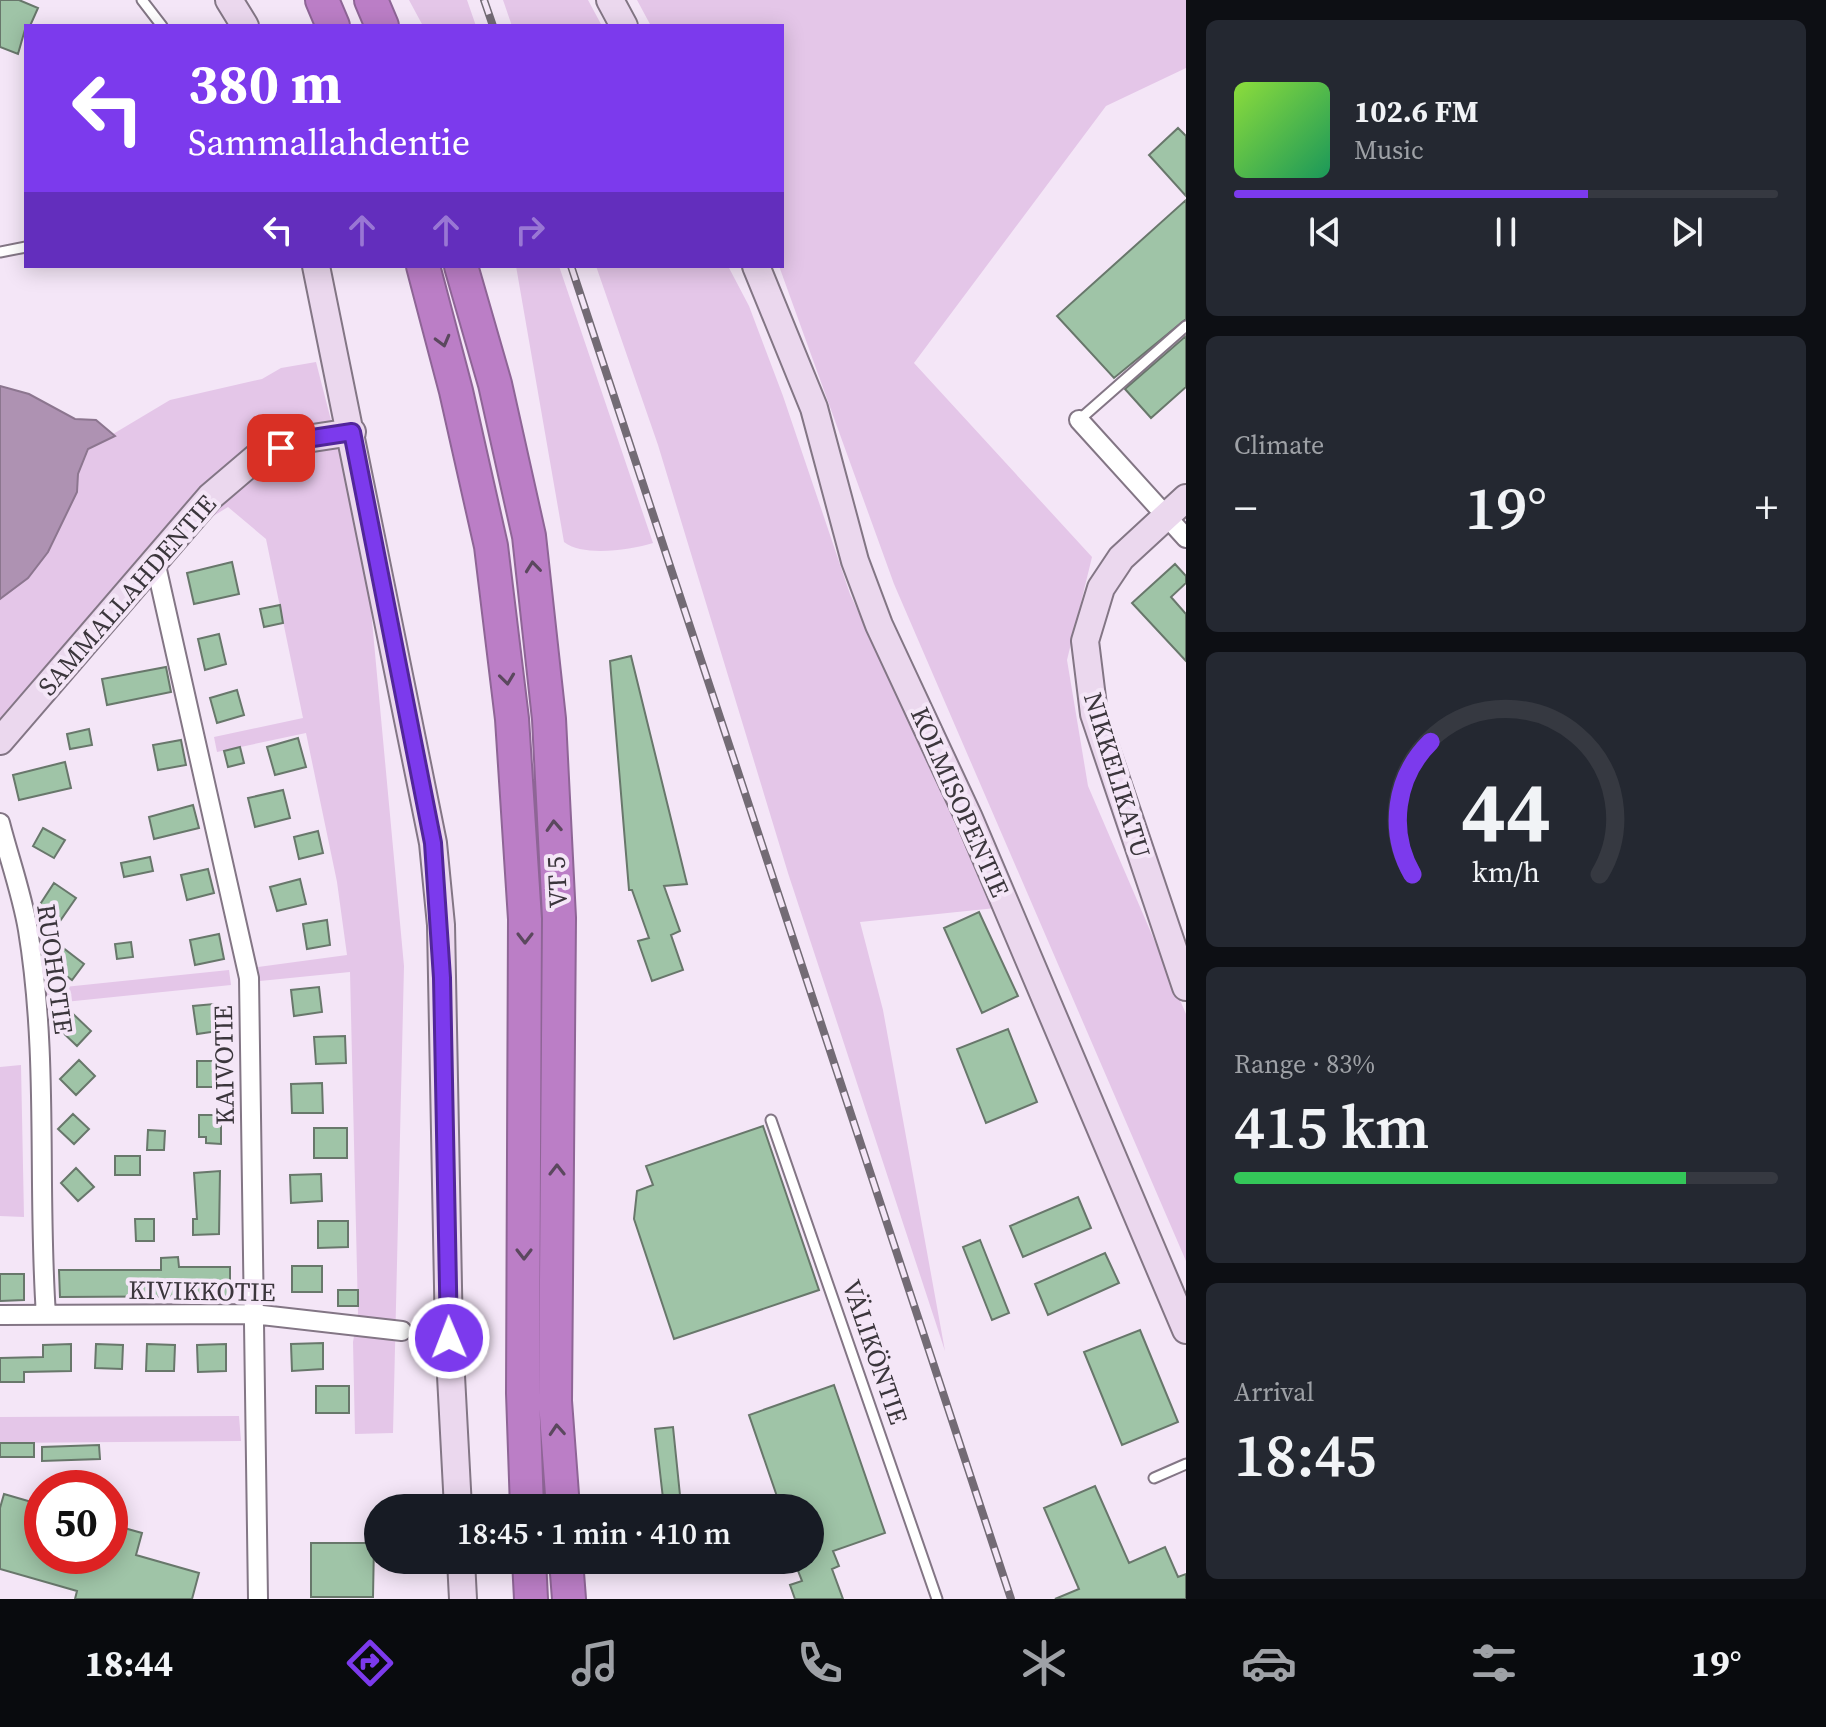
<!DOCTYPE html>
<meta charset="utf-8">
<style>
:root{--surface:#171b24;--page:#242831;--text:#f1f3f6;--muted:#9ea1a6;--line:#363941;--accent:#7c3aed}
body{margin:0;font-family:"Source Serif 4",serif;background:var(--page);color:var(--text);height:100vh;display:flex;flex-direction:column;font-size:30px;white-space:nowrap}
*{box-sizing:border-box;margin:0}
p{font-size:26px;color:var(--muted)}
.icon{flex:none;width:44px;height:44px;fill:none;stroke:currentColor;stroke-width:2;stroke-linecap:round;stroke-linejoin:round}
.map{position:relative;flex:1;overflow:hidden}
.side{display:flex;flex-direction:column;gap:20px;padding:20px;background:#0d0f14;width:640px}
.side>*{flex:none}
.hud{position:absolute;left:24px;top:24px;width:760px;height:244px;border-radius:0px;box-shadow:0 4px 20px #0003;background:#7c3aed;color:#fff;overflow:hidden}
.speed{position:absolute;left:24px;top:1470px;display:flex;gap:16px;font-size:40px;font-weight:700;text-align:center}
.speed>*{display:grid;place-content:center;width:104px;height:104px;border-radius:50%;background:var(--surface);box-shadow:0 4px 20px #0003;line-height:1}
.speed .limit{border:12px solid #d22;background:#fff;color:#111}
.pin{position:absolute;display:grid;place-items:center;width:68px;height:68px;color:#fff;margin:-34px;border-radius:16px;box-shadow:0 4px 12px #0006}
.me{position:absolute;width:88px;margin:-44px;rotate:359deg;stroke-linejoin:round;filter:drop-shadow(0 0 6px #0008)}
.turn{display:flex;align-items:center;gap:28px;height:168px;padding:0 32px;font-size:36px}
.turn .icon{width:104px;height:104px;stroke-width:2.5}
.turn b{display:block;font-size:56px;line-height:68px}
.lanes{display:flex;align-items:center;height:76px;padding:0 32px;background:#0003;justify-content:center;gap:40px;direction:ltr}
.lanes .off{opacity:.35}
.big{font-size:60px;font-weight:600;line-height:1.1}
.side .widget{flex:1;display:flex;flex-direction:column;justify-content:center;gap:12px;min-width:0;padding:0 28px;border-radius:12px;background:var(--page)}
.side .dial{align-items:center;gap:0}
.dial svg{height:208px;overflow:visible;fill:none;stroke:var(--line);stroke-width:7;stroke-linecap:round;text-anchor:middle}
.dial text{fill:var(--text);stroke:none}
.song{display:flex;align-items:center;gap:24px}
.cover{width:96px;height:96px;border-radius:12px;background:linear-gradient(135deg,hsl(90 70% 55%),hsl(150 70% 35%))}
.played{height:8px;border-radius:4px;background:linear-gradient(90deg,var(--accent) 65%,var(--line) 65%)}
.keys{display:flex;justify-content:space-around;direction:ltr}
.heat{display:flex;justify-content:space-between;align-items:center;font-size:44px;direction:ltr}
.charge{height:12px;border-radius:6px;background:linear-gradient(90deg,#34c759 83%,var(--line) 0)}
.trip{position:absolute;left:364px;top:1494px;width:460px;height:80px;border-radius:40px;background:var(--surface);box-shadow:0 4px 20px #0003;font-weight:600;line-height:80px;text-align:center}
.dock{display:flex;height:128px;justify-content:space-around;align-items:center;background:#090b0e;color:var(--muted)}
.dock .icon{width:56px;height:56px}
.dock .active{color:var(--accent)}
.dock b{font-size:36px;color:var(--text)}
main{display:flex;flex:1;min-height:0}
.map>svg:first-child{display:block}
</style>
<main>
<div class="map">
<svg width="1186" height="1599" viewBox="0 0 1186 1599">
<rect width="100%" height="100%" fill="#f4e6f7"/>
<path fill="#e4c6e8" d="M409 0H467L476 26H423Z
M503 0H588L602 26H512Z
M637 0H1186V68L1106 106 914 363 1092 557 1067 660 1088 786 1186 1014V1261L894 584 779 266H782V26H651Z
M516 266H559L653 543C630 550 583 557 564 542Z
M596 266H728L749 306 783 396 850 594 996 908 860 922 883 1010 945 1351 788 873 658 445Z
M316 362 366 556 404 966 393 1433 355 1434 353 1342 358 1313 350 972 260 981 258 967 347 955 337 882 306 733 217 752 214 737 303 718 266 539 228 507 147 557 0 735V599L28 578 48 552 77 492 78 474 88 449 170 400 262 379 281 368Z
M229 970 231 985 45 1004V989Z
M21 1065 24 1217 0 1216V1067Z
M239 1416 241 1441 0 1443V1417Z"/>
<path fill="#ae92b2" stroke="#8c768f" stroke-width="2" d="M0 386 29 394 75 419 96 420 115 436 88 449 78 474 77 492 48 552 28 578 0 599Z"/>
<path fill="#9fc4a7" stroke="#68776b" stroke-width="2" d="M0 0H19L38 8 30 26H26L18 54 0 47Z
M1178 128 1186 136V196L1149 155Z
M1186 200V319L1114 378 1057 316Z
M1186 336V387L1151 418 1125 389Z
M232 562 239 594 194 604 187 573Z
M1175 564 1186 576V583L1171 597 1186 614V661L1132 603Z
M280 605 283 623 264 627 260 609Z
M219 634 226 664 205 670 198 639Z
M631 656 687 884 664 886 680 931 671 935 683 970 652 981 638 941 649 938 632 890H629L610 661Z
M166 667 171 692 107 705 102 679Z
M237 690 244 715 217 723 210 698Z
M89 729 92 745 70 749 67 734Z
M298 738 306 767 275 775 267 747Z
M181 740 186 765 158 770 153 745Z
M240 747 244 763 228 767 224 751Z
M65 762 71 788 19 800 13 775Z
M283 790 290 818 255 827 248 798Z
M193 805 199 828 154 839 149 817Z
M43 828 65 840 54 858 33 846Z
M318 831 323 853 299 859 294 837Z
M150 857 153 871 124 877 121 863Z
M208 869 214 893 187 900 181 875Z
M300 879 306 904 277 911 270 887Z
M54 883 76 898 60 921 39 906Z
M979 912 1018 996 982 1013 944 928Z
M327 920 330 945 307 949 303 924Z
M219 934 224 959 195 965 190 940Z
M131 942 133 957 117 959 115 944Z
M62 947 84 964 72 980 50 964Z
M319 987 322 1012 294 1016 291 990Z
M214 1004 218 1031 197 1034 193 1006Z
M71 1012 91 1031 77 1046 57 1027Z
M1008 1029 1037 1102 986 1123 957 1049Z
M345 1036 346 1063 316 1064 314 1037Z
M79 1060 95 1076 76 1095 60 1079Z
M197 1061H219V1087H197Z
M322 1083 323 1113H292L291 1084Z
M73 1114 89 1129 74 1144 58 1129Z
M199 1115H221V1144L206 1143V1137H199Z
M763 1126 819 1290 674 1339 634 1219 637 1191 653 1185 646 1166Z
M314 1128H347V1158H314Z
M148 1130 165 1131 164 1150H147Z
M115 1156H140V1175H115Z
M76 1168 94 1187 78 1201 61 1183Z
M220 1171 219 1234 193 1235V1219H197L194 1173Z
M321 1174 322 1201 291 1203 290 1175Z
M1078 1197 1091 1228 1023 1257 1010 1226Z
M135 1219H154V1241H136Z
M318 1221H348V1247L318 1248Z
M980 1240 1009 1313 992 1320 963 1247Z
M1105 1253 1119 1283 1048 1315 1035 1284Z
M178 1257 179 1267H230V1296L60 1297 59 1270H161V1258Z
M292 1266H322V1292H292Z
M0 1274H24V1300L0 1301Z
M338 1290H358V1306H338Z
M1140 1330 1178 1422 1122 1445 1084 1352Z
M323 1343V1369L292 1371 291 1344Z
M71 1344V1371L24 1372V1382H0V1358L43 1357V1345Z
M96 1344 123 1345 122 1369 95 1368Z
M147 1344 175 1345 174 1371H146Z
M226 1344V1371L198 1372 197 1345Z
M834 1385 885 1533 833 1551 839 1566 832 1569 843 1599H795L790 1585 802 1581 795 1563 810 1560V1508H781L749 1415Z
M316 1386H349V1413H316Z
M673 1427 681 1505 664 1507 655 1429Z
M0 1443H34V1457H0Z
M99 1445 100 1459 42 1461V1447Z
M1095 1486 1129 1563 1165 1547 1178 1577 1186 1574V1599H1055L1079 1589 1044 1508Z
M4 1494 42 1505V1556H110V1524L142 1533 136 1555 199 1573 192 1599H75L77 1591 0 1569V1508Z
M311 1543H374L373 1597H311Z"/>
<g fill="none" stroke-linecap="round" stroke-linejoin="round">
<defs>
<path id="lane" d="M142 0 162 26
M0 252 26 247
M1079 420 1186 326
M771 1120 937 1599
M1154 1478 1186 1464"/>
<path id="street" d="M1079 420 1186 538
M155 561 249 978 258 1599
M0 823C9 858 22 894 28 930 49 1058 37 1187 46 1315
M0 1315 253 1314 402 1331"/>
<path id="secondary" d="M229 0 245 26
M610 0 624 26
M316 266 433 843 441 925 449 1338 458 1508
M756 266 814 408 855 561 879 625 969 818 1186 1330
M1186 498 1121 558 1101 588 1085 641 1094 714 1186 987
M0 741 210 497 257 457 306 439 352 432
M461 1560 463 1599"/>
<path id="highway" d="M322 0 333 26
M371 0 382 26
M423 266 456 391 491 546 512 719 525 919 523 1393 527 1508
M461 266 495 384 529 536 549 719 559 918 555 1401 563 1508
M529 1560 531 1599
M566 1560 569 1599"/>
</defs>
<use href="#lane" stroke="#837685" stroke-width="13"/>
<use href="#street" stroke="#837685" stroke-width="22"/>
<use href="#secondary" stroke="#837685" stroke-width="30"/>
<use href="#highway" stroke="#8e6596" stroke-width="36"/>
<use href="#lane" stroke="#fff" stroke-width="9"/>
<use href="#street" stroke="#fff" stroke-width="18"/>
<use href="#secondary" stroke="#ebd8ee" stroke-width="26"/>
<use href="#highway" stroke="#bb7ec6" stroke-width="32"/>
<defs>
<path id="rail" d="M484 0 493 26
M571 266 1011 1599"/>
</defs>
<use href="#rail" stroke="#736b75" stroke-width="8"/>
<use href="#rail" stroke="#f4e6f7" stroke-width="5" stroke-dasharray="15" stroke-linecap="butt"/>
</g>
<defs><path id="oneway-chevron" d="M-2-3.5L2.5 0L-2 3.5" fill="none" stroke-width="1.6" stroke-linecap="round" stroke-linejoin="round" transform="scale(2)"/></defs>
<g stroke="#5b485e">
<use href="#oneway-chevron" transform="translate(443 341) rotate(75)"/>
<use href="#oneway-chevron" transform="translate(533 567) rotate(-96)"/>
<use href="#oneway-chevron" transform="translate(507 679) rotate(83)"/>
<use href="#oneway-chevron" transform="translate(554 826) rotate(-93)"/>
<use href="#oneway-chevron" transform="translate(525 938) rotate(90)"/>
<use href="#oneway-chevron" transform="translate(557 1170) rotate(-90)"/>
<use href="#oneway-chevron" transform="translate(524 1254) rotate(90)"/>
<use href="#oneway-chevron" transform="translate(557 1430) rotate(-94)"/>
</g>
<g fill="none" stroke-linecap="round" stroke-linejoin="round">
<defs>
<path id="route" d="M281 448 306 439 352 432 433 843 442 978 449 1338"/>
</defs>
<use href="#route" stroke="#51269a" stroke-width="20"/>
<use href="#route" stroke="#7c3aed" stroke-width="14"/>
</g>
<g text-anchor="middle" stroke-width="8" stroke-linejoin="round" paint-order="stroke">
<g font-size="26" fill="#3b363c" stroke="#f4e6f7">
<text transform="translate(127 595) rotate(-49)" y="9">SAMMALLAHDENTIE</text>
<text transform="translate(1117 775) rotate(73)" y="9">NIKKELIKATU</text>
<text transform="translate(960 802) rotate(66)" y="9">KOLMISOPENTIE</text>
<text transform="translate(557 882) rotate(-93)" y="9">VT 5</text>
<text transform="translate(55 969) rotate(82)" y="9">RUOHOTIE</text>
<text transform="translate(224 1065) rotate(-91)" y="9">KAIVOTIE</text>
<text transform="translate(202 1291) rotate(1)" y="9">KIVIKKOTIE</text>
<text transform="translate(875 1352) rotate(71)" y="9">VÄLIKÖNTIE</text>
</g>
</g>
</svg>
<div class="speed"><div class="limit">50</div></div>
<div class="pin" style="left:281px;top:448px;background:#d93025"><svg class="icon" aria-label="arrive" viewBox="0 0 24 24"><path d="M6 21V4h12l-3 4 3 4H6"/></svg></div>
<svg class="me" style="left:449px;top:1338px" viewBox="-20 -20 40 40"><circle r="17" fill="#7c3aed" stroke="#fff" stroke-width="3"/><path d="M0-11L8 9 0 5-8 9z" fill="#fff"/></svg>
<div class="trip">18:45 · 1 min · 410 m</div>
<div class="hud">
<div class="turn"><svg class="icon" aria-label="left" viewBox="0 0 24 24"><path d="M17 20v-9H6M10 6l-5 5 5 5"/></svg><div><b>380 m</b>Sammallahdentie</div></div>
<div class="lanes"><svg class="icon" aria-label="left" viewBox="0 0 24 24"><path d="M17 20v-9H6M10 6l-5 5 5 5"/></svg><svg class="icon off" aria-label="ahead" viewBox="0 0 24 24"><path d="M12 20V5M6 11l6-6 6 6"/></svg><svg class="icon off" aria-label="ahead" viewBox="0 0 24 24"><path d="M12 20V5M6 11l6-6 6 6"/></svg><svg class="icon off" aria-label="right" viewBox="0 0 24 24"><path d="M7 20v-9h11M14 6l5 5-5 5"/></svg></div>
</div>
</div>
<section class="side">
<div class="widget">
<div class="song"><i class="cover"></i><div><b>102.6 FM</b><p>Music</p></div></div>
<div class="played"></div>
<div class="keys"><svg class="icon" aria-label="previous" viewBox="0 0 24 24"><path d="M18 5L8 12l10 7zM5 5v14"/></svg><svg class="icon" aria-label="pause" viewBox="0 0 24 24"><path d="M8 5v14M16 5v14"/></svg><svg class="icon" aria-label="next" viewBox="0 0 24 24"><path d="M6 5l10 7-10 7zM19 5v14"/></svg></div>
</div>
<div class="widget"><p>Climate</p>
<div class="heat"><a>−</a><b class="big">19°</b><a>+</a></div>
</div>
<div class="widget dial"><svg viewBox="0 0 100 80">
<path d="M14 69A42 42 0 1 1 86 69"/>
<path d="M14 69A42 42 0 0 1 21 18" stroke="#7c3aed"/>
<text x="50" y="56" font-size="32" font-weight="700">44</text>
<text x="50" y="72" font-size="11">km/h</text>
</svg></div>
<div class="widget"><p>Range · 83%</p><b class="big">415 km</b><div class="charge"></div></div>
<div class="widget"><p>Arrival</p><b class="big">18:45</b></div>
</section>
</main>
<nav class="dock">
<b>18:44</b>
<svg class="icon active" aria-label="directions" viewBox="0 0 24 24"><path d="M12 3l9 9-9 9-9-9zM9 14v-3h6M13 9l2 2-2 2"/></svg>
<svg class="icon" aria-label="music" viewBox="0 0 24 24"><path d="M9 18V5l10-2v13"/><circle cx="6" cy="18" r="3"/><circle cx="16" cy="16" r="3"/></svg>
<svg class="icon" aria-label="phone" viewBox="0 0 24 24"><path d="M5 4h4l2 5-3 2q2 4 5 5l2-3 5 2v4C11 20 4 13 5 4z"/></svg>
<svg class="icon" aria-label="climate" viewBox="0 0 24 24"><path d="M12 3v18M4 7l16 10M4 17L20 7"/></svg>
<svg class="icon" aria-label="car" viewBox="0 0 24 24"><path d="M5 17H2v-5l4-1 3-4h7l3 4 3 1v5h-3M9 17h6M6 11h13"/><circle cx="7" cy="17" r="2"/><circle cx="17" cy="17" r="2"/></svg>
<svg class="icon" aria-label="filters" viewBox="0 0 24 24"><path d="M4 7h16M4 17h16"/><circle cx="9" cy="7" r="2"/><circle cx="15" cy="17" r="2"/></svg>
<b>19°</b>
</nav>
